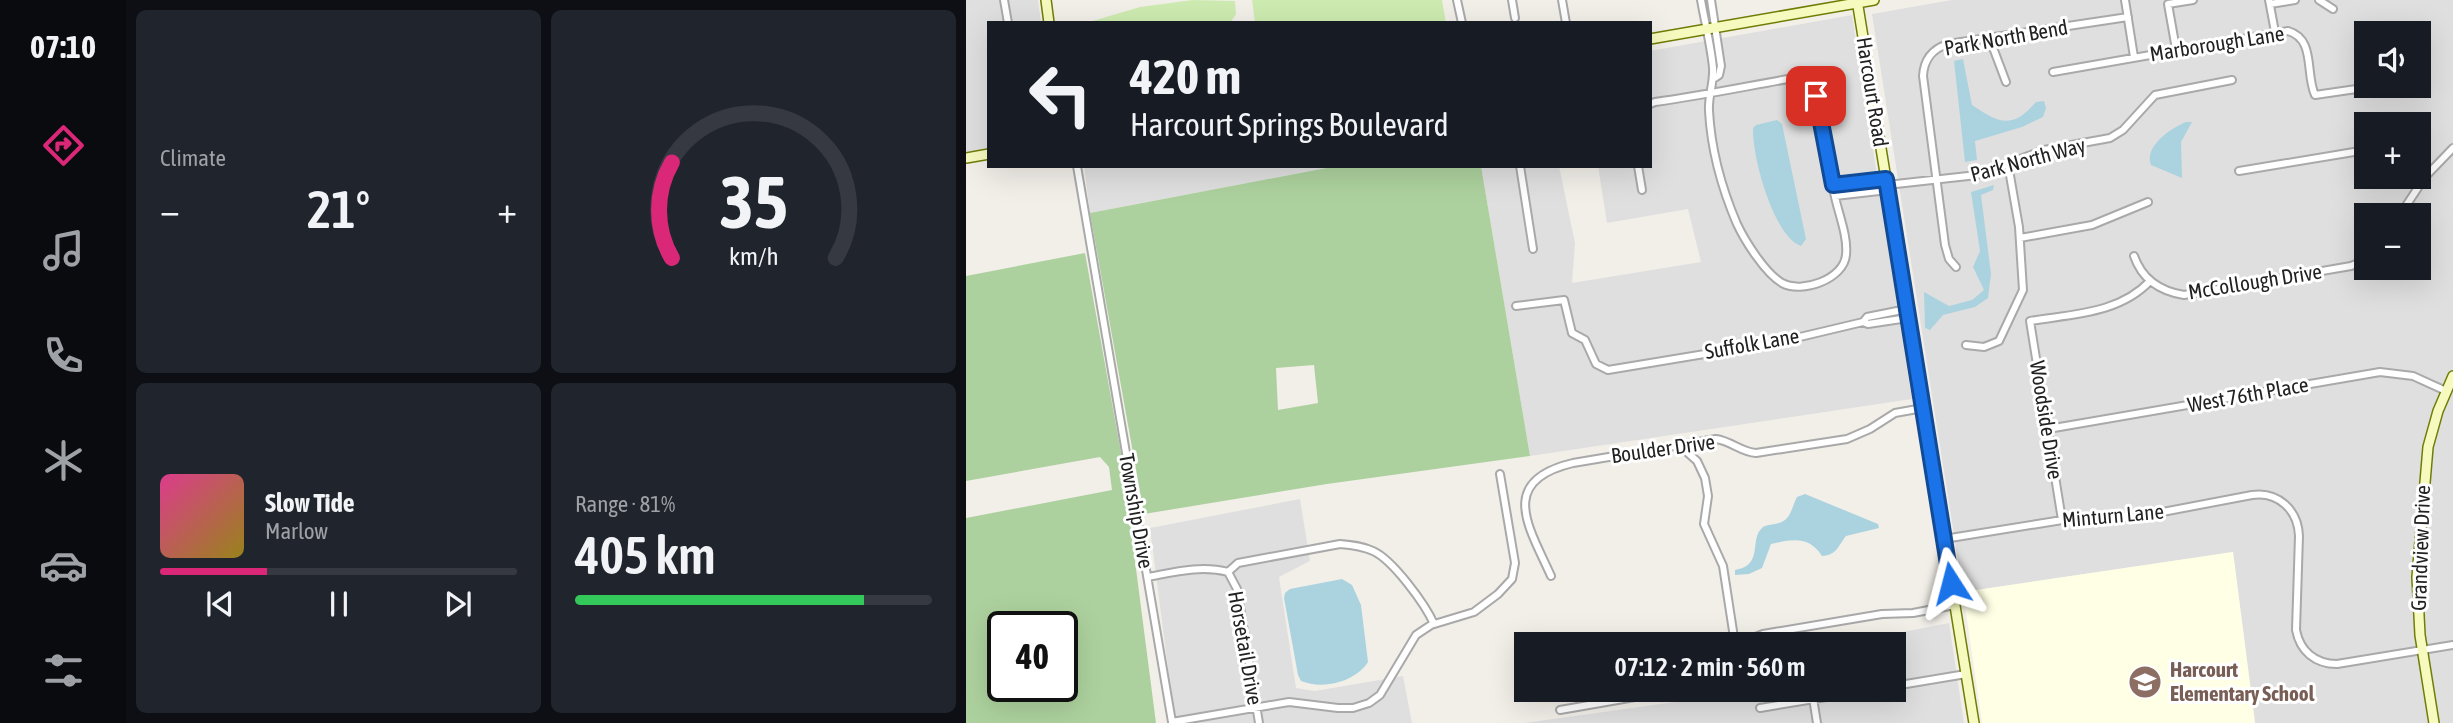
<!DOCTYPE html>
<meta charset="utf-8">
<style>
:root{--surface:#171b24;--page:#20242c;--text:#f1f3f6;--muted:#9ea1a6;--line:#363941;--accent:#db2777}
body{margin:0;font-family:"Asap Condensed",sans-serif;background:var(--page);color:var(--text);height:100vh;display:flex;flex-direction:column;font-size:26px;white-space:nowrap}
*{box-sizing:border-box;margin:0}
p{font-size:23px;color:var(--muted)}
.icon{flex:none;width:38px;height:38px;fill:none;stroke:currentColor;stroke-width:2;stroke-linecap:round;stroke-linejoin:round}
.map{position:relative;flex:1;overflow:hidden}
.drawer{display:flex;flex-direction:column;gap:10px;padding:10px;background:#0d0f14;width:840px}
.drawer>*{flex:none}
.hud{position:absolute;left:21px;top:21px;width:665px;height:147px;border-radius:0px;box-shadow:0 7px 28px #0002;background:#171b24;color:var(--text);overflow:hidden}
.controls{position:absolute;left:1388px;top:21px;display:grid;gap:14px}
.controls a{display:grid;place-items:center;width:77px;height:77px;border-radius:0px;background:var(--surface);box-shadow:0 7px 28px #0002;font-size:35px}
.speed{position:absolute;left:21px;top:611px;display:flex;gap:14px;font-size:35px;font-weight:700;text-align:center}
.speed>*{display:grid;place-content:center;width:91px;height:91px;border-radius:50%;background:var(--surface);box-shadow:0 7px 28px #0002;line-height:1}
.speed .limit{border:4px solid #111;border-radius:10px;background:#fff;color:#111}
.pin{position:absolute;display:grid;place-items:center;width:60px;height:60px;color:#fff;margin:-30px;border-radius:14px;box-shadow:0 4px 10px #0006}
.me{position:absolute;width:77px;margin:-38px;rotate:351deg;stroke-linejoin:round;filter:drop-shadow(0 0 5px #0008)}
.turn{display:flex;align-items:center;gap:24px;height:147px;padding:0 28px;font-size:32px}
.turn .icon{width:91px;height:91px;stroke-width:2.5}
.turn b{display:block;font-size:49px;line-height:60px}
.big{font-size:52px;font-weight:600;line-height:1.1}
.drawer .widget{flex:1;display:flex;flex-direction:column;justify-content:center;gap:10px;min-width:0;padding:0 24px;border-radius:10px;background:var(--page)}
.drawer .dial{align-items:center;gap:0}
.dial svg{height:182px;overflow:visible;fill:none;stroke:var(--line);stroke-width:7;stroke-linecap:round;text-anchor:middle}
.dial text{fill:var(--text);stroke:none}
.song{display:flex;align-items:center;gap:21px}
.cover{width:84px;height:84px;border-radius:10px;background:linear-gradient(135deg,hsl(330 70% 55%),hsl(50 70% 35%))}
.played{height:7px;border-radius:4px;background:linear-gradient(90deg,var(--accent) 30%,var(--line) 30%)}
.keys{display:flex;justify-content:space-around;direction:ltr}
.heat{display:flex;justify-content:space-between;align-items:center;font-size:38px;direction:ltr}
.charge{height:10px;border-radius:5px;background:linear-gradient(90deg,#34c759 81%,var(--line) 0)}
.drawer .tiles{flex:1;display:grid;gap:10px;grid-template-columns:repeat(2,1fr)}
.trip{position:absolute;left:548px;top:632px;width:392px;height:70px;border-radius:0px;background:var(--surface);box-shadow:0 7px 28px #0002;font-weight:600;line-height:70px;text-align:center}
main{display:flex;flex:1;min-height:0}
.menu{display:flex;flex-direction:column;width:126px;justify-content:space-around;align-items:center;background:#090b0e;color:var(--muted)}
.menu .icon{width:49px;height:49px}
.menu .current{color:var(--accent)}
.menu b{font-size:32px;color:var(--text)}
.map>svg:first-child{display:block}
</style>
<main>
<nav class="menu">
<b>07:10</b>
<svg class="icon current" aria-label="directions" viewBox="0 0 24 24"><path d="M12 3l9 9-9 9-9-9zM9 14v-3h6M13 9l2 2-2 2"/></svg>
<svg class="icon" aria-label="music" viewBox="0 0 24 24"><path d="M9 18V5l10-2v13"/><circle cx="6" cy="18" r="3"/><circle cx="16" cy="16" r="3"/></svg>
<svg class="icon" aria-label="phone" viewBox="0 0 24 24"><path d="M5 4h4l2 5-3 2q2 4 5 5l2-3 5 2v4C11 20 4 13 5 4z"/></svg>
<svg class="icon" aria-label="climate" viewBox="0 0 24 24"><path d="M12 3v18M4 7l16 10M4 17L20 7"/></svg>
<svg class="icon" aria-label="car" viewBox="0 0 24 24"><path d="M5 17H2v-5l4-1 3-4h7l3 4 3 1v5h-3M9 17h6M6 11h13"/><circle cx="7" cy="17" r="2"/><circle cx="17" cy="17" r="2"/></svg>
<svg class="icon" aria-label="filters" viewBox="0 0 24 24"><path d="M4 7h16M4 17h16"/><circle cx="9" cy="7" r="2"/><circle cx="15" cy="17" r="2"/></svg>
</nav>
<section class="drawer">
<div class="tiles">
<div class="widget"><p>Climate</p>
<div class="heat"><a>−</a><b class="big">21°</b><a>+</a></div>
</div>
<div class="widget dial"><svg viewBox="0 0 100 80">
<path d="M14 69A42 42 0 1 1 86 69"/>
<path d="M14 69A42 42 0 0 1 14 27" stroke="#db2777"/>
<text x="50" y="56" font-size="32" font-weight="700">35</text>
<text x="50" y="72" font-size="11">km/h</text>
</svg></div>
<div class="widget">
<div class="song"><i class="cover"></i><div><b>Slow Tide</b><p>Marlow</p></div></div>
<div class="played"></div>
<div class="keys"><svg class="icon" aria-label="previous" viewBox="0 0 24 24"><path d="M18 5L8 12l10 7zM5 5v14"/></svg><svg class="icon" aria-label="pause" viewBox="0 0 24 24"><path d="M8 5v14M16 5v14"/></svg><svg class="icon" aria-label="next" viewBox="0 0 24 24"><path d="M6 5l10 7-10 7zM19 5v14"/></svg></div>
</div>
<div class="widget"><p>Range · 81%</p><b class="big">405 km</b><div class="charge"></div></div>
</div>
</section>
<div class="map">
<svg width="1487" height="723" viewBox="0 0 1487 723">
<rect width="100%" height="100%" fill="#f2efe9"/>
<path fill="#e0dfdf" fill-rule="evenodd" d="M0 0H72L75 23H23V149L0 152Z
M986 0H1487V723H1289L1267 552 997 592 906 14ZM1400 33H1452V86H1400ZM1400 124H1452V177H1400ZM1400 215H1452V268H1400Z
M886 15 946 399 564 456 515 166H593L609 243 606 283 735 262 722 209 641 223 632 166H684V51Z
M118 166H371L124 213Z
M334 499 344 561 313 577 330 688 349 691 437 676 446 723H209L184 528Z
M983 623 998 723H558L774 693V690H928V644H876Z"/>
<path fill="#ffffe5" d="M1267 552 1289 723H1016L997 592Z"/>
<path fill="#cdebb0" d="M227 0 269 1 270 14 264 23H120L174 7Z
M286 0H476L480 23H289Z"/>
<path fill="#add19e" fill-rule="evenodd" d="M371 166H515L564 456 361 484 178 514 124 213ZM348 365 352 403 312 410 310 368Z
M119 253 155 453 190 723H0V518L146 490 143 467 134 457 0 481V276ZM37 626H96V686H37Z"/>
<path fill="#aad3df" d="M997 59 1006 105C1033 123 1046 130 1070 102L1078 101 1080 108 1077 117 1056 127 1009 141 1011 160 999 162 988 61Z
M811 120 816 124 840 239 835 246C807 236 786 156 787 128L790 125Z
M1220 122H1226L1215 142 1216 178 1185 165C1178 146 1205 128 1220 122Z
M1028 185 1027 190 1015 195 1025 274 1022 298 1009 307 977 315 964 330 959 328 958 292 983 306 1006 300 1018 290 1007 267 1014 251 1005 192Z
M839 494 912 524 913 528 880 536C872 546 871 555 856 556 843 536 827 539 805 544L796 568 783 574 769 575V570C799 565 782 539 797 527 802 524 808 525 813 523 825 520 826 506 831 497Z
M376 579 386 585 395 605 402 662C389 682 357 690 335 681L332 675 318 598 319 593 324 589Z"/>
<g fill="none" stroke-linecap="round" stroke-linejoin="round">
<defs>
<path id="street" d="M38 0 42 23
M491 0 496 23
M546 0 549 18
M596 0 600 23
M745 0 755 66 753 75 747 79
M1159 0 1168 57
M1303 0 1309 32
M1353 0 1367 9
M1304 4 1329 0
M1023 37 1040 82
M1210 49 1202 4 1227 0
M1087 72 1322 31C1350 39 1339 74 1349 95L1411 86
M684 104 689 102C733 96 777 87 822 79 851 79 853 106 857 129 861 152 864 175 869 197 873 215 882 237 880 255 878 279 836 294 816 283 799 273 779 241 771 224 756 189 745 148 743 111 742 96 748 83 747 68 745 46 739 23 735 0
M111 166 206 722 323 702 372 708H387L403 703 414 695 450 635 465 625 508 612 532 594 546 579 549 563 534 474
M554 166 567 249
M672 166 676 190
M1273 171 1400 150
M867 185 920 179
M921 185 1011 175 1078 150 1144 138 1157 130 1189 95 1266 80
M869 196 922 190
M1434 215 1459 177 1487 148
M1054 238 1126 225 1182 202
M1168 256C1176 279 1193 291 1218 295L1385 266 1400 260
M990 267 983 259 979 245 957 76C958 59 966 49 982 44L1162 17
M550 306 598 300 606 333 619 340 630 364 642 370 817 341 897 322 901 317 941 309
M897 322 902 324 942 318
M1000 345 1018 347 1033 341 1057 290 1053 227 1042 164
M1082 429 1414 372 1447 376 1480 391
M713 445 731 461 739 478 742 496 738 524 757 566 769 644
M1096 520 1064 321C1106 314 1153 314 1184 281
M978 539 1115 517 1165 518 1286 495C1312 491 1332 510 1333 536L1330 630C1334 651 1349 664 1371 664L1487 645
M262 572 272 563 374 544C386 545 396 546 407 551 427 560 459 604 468 624
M585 576C563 527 531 481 607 463L750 439C765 441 775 452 790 453L881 439 904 429 929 413 957 408
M182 577C209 572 235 565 262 572L271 589 293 723
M772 644 797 634 916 614 947 613 989 605
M928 686 1000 674
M847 698 851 723
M794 708 903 690
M594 710 709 690"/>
<path id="secondary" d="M80 0 83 23
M891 0 1008 723
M684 39 908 0
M0 158 23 154
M1468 723 1454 635 1451 577 1462 447 1472 411 1487 376"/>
</defs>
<use href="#street" stroke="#a9a9a9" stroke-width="10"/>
<use href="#secondary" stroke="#707d05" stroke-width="12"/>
<use href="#street" stroke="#fff" stroke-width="6"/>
<use href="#secondary" stroke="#f7fabf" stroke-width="9"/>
</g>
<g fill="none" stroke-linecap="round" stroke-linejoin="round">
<defs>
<path id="route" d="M850 96 867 185 920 179 985 583"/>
</defs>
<use href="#route" stroke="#114b97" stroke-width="18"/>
<use href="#route" stroke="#1a73e8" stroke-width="12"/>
</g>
<defs>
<symbol id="school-disc" viewBox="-11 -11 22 22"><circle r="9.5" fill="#8d6e63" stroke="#fff"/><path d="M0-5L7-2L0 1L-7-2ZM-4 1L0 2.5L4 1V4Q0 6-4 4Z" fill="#fff"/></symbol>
</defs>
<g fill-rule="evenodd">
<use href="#school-disc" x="1160" y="663" width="38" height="38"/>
</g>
<g text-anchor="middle" stroke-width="6" stroke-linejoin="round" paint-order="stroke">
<g font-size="21" fill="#222" stroke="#fff">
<text transform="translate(1040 38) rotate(-10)" y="7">Park North Bend</text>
<text transform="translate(1251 44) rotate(-9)" y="7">Marborough Lane</text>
<text transform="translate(906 92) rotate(81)" y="7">Harcourt Road</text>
<text transform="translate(1062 160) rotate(-15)" y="7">Park North Way</text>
<text transform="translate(1289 282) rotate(-9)" y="7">McCollough Drive</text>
<text transform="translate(786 344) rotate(-10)" y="7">Suffolk Lane</text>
<text transform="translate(1282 395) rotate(-10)" y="7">West 76th Place</text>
<text transform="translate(1080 420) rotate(81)" y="7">Woodside Drive</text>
<text transform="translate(697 449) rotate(-8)" y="7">Boulder Drive</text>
<text transform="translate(170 511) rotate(80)" y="7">Township Drive</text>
<text transform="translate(1147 516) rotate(-5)" y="7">Minturn Lane</text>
<text transform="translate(1455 548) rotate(-88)" y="7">Grandview Drive</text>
<text transform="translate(279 648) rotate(80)" y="7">Horsetail Drive</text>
</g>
<g font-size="21" font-weight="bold" fill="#785e54" stroke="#fff" text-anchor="start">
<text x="1204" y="677">Harcourt<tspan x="1204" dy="24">Elementary School</tspan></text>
</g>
</g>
</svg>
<div class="controls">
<a><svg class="icon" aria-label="sound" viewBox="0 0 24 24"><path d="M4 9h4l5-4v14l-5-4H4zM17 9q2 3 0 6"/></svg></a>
<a>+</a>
<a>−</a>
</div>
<div class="speed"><div class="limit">40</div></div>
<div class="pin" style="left:850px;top:96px;background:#d93025"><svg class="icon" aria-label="arrive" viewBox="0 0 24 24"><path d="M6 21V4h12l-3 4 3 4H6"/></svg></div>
<svg class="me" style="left:985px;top:583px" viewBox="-20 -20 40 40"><path d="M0-17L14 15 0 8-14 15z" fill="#1a73e8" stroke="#fff" stroke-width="4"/></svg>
<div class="trip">07:12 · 2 min · 560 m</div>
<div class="hud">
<div class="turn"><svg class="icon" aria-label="left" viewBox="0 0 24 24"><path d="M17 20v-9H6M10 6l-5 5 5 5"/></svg><div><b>420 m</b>Harcourt Springs Boulevard</div></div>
</div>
</div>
</main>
